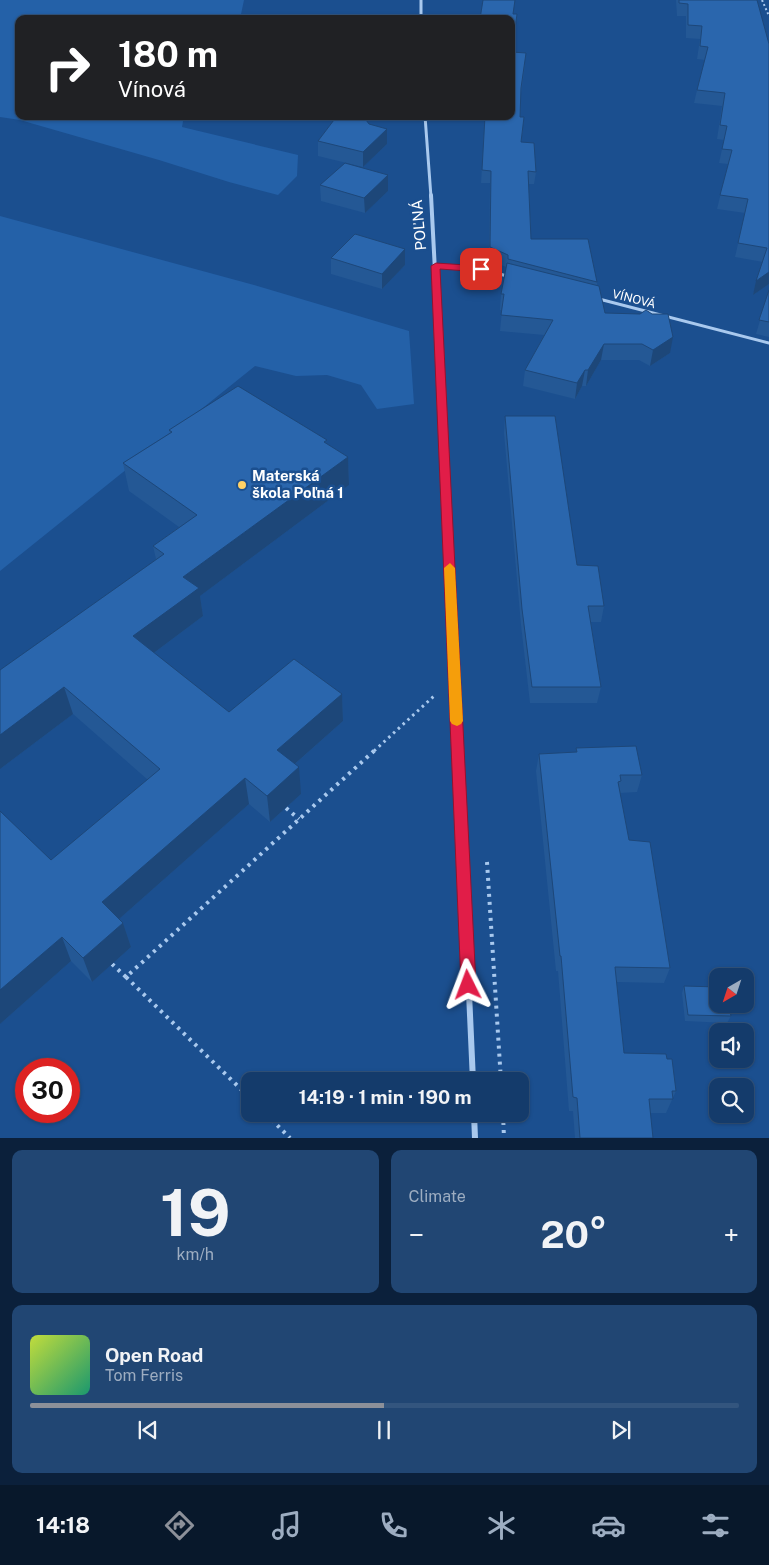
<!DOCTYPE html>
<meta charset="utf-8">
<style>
:root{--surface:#143b6b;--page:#214673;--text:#f1f3f6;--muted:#9dadc1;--line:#33557e;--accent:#8c9099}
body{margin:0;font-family:"Public Sans",sans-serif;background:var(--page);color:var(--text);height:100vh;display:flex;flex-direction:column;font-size:19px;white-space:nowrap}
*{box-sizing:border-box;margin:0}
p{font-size:16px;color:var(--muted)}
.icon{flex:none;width:28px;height:28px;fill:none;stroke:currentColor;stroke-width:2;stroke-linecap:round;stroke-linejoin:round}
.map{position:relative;height:1138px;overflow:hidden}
.side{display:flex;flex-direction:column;gap:12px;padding:12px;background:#0b203b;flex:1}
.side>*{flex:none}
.guide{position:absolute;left:15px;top:15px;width:500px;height:105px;border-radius:10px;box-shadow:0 1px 4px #0004,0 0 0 1px var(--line);background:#202124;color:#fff;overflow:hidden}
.needle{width:32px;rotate:219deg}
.tools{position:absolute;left:709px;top:968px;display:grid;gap:10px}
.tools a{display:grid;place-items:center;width:45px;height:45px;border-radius:10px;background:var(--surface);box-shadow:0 1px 4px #0004,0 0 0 1px var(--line);font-size:25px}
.speed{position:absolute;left:15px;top:1058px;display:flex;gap:10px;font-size:25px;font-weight:700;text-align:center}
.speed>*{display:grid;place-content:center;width:65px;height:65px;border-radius:50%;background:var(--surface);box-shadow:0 1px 4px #0004,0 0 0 1px var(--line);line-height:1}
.speed .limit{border:8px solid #d22;background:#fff;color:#111}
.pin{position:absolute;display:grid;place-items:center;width:42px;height:42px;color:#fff;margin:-21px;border-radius:10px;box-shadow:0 2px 8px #0006}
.me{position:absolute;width:55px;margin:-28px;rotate:357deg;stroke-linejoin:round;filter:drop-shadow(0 0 4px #0008)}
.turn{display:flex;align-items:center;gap:18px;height:105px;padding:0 20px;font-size:22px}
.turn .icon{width:65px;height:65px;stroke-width:2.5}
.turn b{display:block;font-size:35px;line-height:42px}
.big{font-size:38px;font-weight:700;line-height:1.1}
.side .card{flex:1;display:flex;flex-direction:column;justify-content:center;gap:8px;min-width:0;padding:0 18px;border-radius:10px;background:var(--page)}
.side .dial{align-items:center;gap:0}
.dial b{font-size:65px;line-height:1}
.song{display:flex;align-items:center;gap:15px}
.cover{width:60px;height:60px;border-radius:8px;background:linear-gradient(135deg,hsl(70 70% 55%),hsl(160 70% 35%))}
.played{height:5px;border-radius:2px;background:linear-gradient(90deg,var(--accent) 50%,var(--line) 50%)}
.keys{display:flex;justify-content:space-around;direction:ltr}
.heat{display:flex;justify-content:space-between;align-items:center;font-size:28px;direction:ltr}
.side .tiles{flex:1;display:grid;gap:12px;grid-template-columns:1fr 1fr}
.card:last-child{grid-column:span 2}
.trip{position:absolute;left:241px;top:1072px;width:288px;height:50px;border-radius:10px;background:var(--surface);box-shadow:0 1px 4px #0004,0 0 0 1px var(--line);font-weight:700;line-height:50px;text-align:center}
.menu{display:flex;height:80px;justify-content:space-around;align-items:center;background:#08182b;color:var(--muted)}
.menu .icon{width:35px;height:35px}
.menu .current{color:var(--accent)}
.menu b{font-size:22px;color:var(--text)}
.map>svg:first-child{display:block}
</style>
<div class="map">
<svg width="769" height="1138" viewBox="0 0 769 1138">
<rect width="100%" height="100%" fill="#1b4f8f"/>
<path fill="#2461a8" d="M0 0H244L240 19H19V116H184L182 127 298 155 297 176 278 195 229 182 159 160 20 120 0 117Z
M0 216 254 285 409 331 414 404 377 409 361 385 327 375 296 376 255 366 0 571Z"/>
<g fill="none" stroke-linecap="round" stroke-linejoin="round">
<path stroke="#a9c9ee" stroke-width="2" stroke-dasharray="2 2.5" stroke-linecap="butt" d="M762 0 769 16"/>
<path stroke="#a9c9ee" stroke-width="3" stroke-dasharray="2.5 4" stroke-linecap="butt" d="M374 751 434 696"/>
<path stroke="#a9c9ee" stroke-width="4" stroke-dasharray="3 5" stroke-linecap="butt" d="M286 808 299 819
M487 862 501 1081
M112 964 126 977 375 750
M126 977 250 1098
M266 1114 290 1138
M503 1114 504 1138"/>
<path stroke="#a9c9ee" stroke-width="3" d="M436 266 481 269 507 276
M599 299 769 343"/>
<path stroke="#a9c9ee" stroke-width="3" d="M421 0V19
M425 116 431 197"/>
<path stroke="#a9c9ee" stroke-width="4" d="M431 195 444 443"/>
<path stroke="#a9c9ee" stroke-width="5" d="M444 441 458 751"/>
<path stroke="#a9c9ee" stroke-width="6" d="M458 750 473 1081
M474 1114 475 1138"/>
</g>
<path fill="#245895" d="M676 0H757L769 44V284L753 295 763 262 735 257 745 213 717 209 728 164 719 163 724 140 717 139 722 106 694 103 697 90 705 60 697 59 700 39 686 38V16H677Z
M514 14H517L513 52 525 65 521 94 520 117 523 130 521 142 536 172 534 184H529L531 239 597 282V286L605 313 670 353 650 366 639 360H601L586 386H582L575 399 523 386 525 370 544 335 500 331 502 310H500L501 294 506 267 489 260 490 183H481L485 116 511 19Z
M369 124 387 144 363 167 318 156V141Z
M320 185 388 191 365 213 321 201Z
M331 258 405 265 382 289 331 274Z
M769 290V337L756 334Z
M505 416 577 565 604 606 601 622H591L601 687 597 703H530L521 625 504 433Z
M169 430 327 444 348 457 349 485 200 596 203 616 154 653 229 712 342 694 343 721 295 764 301 794 270 822 249 804 119 919 123 923 131 947 92 982 71 961 0 1024 51 860 148 780 73 714 0 769 156 559 153 546 179 527 129 491 123 463 170 433Z
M576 748 642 775 637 792 620 793 629 840 670 968 664 983 617 982 624 1053 676 1091 666 1113H650L653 1138H575L573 1111H569L558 971H556L536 771 539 754 576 752Z
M684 986 731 1016 727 1023 685 1021 682 993Z"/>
<path fill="#1d4779" d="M387 129V144L363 167V152Z
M388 175V191L365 213 364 198Z
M405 249V265L382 289V274Z
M769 272V284L753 295 756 281Z
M673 337 670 353 650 366 653 350Z
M604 344 601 360 586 386 588 370Z
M585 370 582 386 575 399 577 383Z
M348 457 349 485 200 596 203 616 139 664 133 636 183 577Z
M64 687 73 714 0 769V735Z
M342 694 343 721 280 777 277 750Z
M299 767 301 794 270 822 267 796Z
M245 778 249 804 110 927 102 902Z
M123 923 131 947 92 982 83 958Z
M62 937 71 961 0 1024V990Z"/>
<path fill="#2a66ad" stroke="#1d4779" d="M483 0H515L513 14H517L512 52 526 53 521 88 520 117H524L521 142 534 143 536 172 528 171 531 239H588L597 282 508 259V255L490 247 491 171 482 170 485 116H511V19H480Z
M679 0H757L769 44V272L756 281 767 248 738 243 748 199 720 195 732 150 722 149 727 126 720 125 725 93 697 90 708 47 700 46 702 26 688 25V4L679 3Z
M337 116H351L366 120 369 124 387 129 363 152 318 141Z
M345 163 388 175 364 198 320 185Z
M355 234 405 249 382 274 331 258Z
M507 263 599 286 605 313 640 314 646 310 652 314H668L673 337 653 350 642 344H604L588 370H585L577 383 525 370 553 320 501 315 504 294H501Z
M769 290V322L759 320Z
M238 386 327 440 324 442 348 457 183 577 199 588 133 636 229 712 294 659 342 694 277 750 299 767 267 796 245 778 102 902 123 923 83 958 62 937 0 990V811L51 860 160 769 64 687 0 735V670L164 554 153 546 197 515 123 463 172 432 169 430Z
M505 416H555L577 565 598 566 604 606H588L601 687H532L522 609Z
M636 746 642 775H620L621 781 618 782 629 840 650 842 670 968 615 967 624 1053 666 1054 667 1059H672L676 1091H672L673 1099H649L653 1138H580L577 1098 573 1097 561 956H560L539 754 577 752 576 748Z
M684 986 718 987V1004H729L731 1016 688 1015Z"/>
<path fill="#e11d48" stroke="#92132f" d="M436 263 481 266 486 269 481 272 440 269 476 985 474 990 468 992 463 990 461 985 431 266Z"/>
<path fill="#f59e0b" d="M450 563 455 568 463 721 461 724 457 726 452 724 450 721 444 568Z"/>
<circle fill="#ffd166" stroke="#1b4f8f" stroke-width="2" cx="242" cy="485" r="5"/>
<g text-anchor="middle" stroke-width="5" stroke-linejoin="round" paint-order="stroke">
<g font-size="12" fill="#fff" stroke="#1b4f8f">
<text transform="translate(634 299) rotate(14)" y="4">VÍNOVÁ</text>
</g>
<g font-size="15" fill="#fff" stroke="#1b4f8f">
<text transform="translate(419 225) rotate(-95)" y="5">POĽNÁ</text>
</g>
<g font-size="15" font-weight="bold" fill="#fff" stroke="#1b4f8f" text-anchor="start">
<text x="252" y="481">Materská<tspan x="252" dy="17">škola Poľná 1</tspan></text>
</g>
</g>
</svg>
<div class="tools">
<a><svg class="needle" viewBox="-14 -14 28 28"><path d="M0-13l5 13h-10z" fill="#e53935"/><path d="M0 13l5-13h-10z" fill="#9dadc1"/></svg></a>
<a><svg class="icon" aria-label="sound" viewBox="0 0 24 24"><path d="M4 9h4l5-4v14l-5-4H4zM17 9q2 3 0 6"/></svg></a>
<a><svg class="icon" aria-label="search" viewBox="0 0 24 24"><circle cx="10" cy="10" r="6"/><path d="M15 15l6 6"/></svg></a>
</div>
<div class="speed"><div class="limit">30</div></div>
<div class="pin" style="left:481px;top:269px;background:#d93025"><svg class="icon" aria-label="arrive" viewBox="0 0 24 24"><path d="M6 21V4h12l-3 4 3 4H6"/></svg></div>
<svg class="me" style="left:468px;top:985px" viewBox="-20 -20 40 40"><path d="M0-17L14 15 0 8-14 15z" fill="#e11d48" stroke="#fff" stroke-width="4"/></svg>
<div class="trip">14:19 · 1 min · 190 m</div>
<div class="guide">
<div class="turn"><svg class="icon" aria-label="right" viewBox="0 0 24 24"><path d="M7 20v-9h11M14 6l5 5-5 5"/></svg><div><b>180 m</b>Vínová</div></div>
</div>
</div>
<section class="side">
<div class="tiles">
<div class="card dial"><b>19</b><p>km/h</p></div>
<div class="card"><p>Climate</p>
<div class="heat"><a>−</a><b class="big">20°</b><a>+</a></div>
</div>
<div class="card">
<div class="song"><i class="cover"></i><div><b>Open Road</b><p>Tom Ferris</p></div></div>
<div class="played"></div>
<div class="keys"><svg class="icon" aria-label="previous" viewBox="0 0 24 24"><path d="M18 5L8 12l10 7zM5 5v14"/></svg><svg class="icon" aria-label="pause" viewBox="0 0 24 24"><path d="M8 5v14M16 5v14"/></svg><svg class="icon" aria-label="next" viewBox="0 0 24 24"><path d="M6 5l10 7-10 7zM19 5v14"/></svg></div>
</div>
</div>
</section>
<nav class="menu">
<b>14:18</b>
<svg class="icon current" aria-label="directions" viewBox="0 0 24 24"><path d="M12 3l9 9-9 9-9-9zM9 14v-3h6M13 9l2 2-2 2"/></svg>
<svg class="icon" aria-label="music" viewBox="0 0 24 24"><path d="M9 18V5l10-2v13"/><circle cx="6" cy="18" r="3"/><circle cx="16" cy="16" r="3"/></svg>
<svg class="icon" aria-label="phone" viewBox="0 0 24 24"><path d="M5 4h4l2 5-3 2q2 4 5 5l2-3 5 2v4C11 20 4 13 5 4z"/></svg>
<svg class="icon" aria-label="climate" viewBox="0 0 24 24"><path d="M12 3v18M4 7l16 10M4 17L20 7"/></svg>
<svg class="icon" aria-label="car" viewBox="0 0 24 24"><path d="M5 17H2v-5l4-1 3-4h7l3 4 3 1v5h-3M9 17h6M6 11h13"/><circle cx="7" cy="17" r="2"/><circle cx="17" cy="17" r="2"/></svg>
<svg class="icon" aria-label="filters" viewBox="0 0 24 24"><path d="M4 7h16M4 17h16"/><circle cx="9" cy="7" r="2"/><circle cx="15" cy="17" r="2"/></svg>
</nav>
